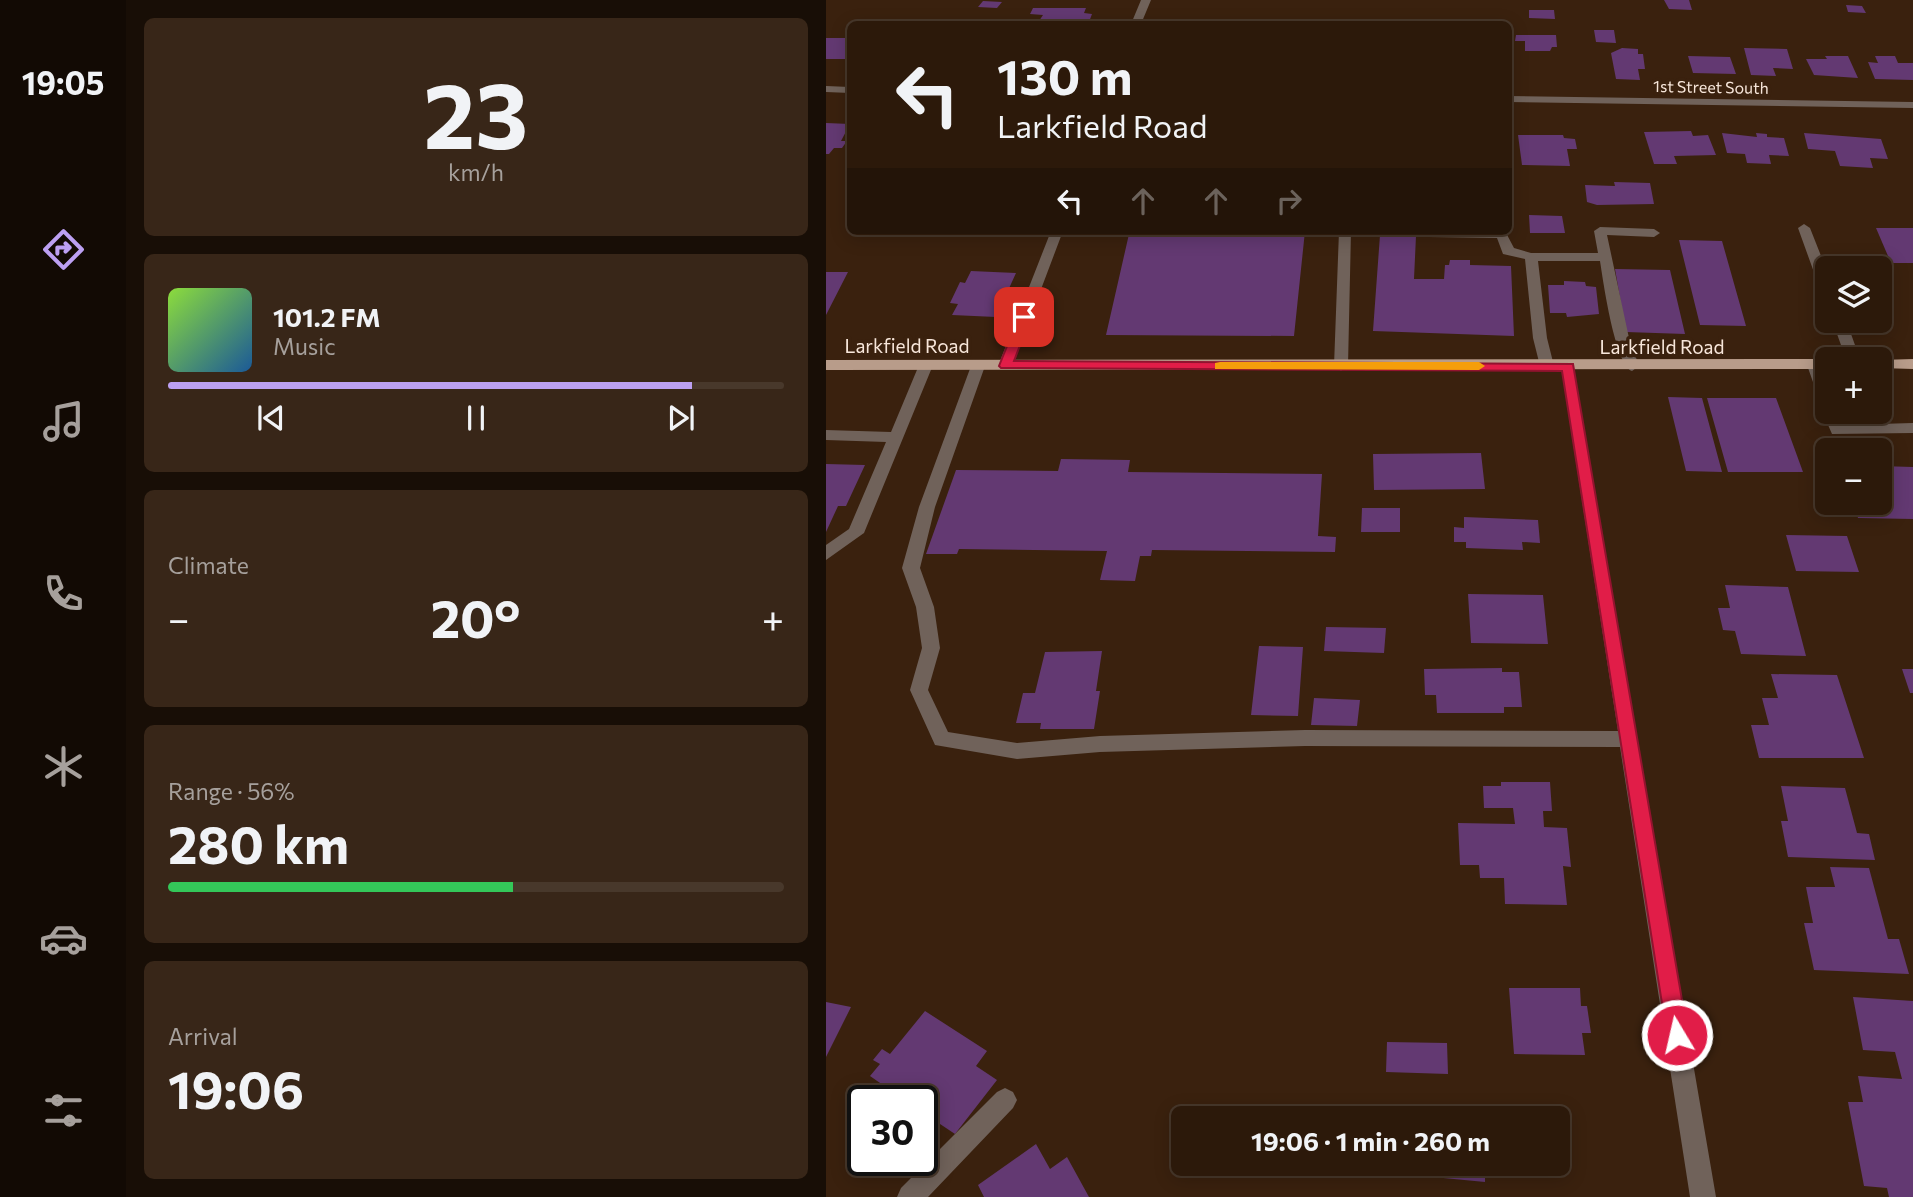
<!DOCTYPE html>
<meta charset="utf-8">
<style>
:root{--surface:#2c190a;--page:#382618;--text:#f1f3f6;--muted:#a6a09c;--line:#48382b;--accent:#bca0f2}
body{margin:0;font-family:Commissioner,sans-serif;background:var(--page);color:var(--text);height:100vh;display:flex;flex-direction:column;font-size:26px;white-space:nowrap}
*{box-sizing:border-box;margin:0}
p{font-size:23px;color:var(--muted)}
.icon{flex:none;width:38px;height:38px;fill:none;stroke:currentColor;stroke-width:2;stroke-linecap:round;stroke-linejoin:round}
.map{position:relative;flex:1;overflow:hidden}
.side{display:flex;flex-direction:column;gap:18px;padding:18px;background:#180e06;width:700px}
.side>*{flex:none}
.top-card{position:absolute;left:21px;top:21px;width:665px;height:214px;border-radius:10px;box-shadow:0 4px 18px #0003,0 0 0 2px var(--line);background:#2c190a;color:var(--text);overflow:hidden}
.fabs{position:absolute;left:989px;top:256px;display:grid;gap:14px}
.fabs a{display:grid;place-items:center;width:77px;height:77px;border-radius:10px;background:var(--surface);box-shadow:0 4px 18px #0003,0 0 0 2px var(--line);font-size:35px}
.speed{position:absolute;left:21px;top:1085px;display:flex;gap:14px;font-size:35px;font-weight:700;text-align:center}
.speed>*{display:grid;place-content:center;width:91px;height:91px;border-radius:50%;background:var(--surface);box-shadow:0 4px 18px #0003,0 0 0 2px var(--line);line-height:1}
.speed .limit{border:4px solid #111;border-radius:10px;background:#fff;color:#111}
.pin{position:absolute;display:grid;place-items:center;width:60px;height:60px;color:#fff;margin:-30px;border-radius:14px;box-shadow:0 4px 10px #0006}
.me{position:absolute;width:77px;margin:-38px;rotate:351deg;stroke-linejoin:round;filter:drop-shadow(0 0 5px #0008)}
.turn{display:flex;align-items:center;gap:24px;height:147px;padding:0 35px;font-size:32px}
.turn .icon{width:91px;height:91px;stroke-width:2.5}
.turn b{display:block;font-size:49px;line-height:60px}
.lanes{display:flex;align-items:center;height:66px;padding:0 35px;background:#0003;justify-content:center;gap:35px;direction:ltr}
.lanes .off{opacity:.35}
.big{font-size:52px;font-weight:700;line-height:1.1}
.side .card{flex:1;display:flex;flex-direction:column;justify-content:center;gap:10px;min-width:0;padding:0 24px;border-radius:10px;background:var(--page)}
.side .dial{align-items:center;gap:0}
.dial b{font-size:91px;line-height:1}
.song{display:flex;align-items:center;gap:21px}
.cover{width:84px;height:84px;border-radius:10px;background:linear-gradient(135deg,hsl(90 70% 55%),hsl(210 70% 35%))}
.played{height:7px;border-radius:4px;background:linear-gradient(90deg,var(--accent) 85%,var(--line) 85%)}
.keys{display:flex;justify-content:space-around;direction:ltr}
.heat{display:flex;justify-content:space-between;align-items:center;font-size:38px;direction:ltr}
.charge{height:10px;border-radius:5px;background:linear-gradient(90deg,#34c759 56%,var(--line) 0)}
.trip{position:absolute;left:345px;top:1106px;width:399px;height:70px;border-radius:10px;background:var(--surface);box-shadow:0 4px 18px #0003,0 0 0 2px var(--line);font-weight:700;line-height:70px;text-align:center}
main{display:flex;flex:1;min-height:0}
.tabs{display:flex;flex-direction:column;width:126px;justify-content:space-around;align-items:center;background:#120a04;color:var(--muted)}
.tabs .icon{width:49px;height:49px}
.tabs .selected{color:var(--accent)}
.tabs b{font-size:32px;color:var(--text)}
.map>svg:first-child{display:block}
</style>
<main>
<nav class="tabs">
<b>19:05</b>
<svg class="icon selected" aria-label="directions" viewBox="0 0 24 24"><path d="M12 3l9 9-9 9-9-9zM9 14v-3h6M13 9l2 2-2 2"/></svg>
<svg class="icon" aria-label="music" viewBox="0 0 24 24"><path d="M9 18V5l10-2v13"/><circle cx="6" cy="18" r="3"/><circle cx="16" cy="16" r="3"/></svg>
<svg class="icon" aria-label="phone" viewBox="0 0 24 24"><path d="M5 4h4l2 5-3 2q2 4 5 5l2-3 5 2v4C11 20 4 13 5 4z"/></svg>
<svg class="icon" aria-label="climate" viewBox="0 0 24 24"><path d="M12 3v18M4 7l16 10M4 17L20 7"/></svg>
<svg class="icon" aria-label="car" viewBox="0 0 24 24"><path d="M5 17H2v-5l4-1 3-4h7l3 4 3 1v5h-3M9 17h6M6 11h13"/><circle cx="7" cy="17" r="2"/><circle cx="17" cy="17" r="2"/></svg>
<svg class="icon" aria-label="filters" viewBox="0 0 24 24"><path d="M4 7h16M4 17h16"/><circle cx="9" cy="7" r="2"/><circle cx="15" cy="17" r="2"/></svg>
</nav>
<section class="side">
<div class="card dial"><b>23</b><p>km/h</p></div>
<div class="card">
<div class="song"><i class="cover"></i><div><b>101.2 FM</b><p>Music</p></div></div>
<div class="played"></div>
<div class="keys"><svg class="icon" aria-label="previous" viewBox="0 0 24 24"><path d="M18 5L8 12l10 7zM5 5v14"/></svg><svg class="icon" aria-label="pause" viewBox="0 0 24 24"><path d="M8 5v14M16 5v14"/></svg><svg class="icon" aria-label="next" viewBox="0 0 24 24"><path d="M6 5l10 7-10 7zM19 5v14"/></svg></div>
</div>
<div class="card"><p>Climate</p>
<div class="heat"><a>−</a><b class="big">20°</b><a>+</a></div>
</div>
<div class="card"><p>Range · 56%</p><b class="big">280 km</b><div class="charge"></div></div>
<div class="card"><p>Arrival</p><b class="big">19:06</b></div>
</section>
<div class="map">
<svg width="1087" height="1197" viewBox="0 0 1087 1197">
<rect width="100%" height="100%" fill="#3a210e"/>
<path fill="#633972" d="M838 0H863L866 10 843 9Z
M157 1 176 2 171 8 152 7Z
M1020 5 1036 6 1040 13 1022 12Z
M207 8H260L258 13 266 14 263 22 213 21 217 15 204 14Z
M703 10H728L729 19 703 18Z
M768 30H788L790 43 770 42Z
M690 35H730L731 47H726L724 51H699V41H689Z
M0 38H24L21 44H24V55L21 59H0Z
M796 48 812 49V54H817L819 69H812L814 80 790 79 785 53Z
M918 48 961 49 967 69 947 68 950 76 925 75Z
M862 56 904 57 910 74 867 73Z
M999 56H1022L1032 78 988 75 980 59H1001Z
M1049 56H1069L1072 63H1087V80L1049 79 1042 62 1052 63Z
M0 123 24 124 15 141H21L16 148H8L3 154H0Z
M865 131 867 136 882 135 890 155 848 156 851 164H828L818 132Z
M896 133 931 137 930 133 941 134V137L958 138 963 156 943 155 945 164 921 163 919 154 901 153Z
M978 133 1055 139 1062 159 1044 158 1047 168 1014 166 1009 151 982 149Z
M692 135H737L738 138 749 139 751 149H741L744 166 696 165Z
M788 182 824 183 828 204 771 205 761 202 759 185 789 186Z
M703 215 736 216 739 233H704Z
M1050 228H1087V263H1065Z
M284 231H479L468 336 280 335 303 234H283Z
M554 235 590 236 588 279H618L619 265H623L624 260H644V265L685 266 688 336 547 331Z
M853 240 896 241 920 326 874 325Z
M789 269 844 270 859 334 800 332Z
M145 271 190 273 170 317 126 315 132 304 124 303 134 282 139 283Z
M0 272H22L0 315Z
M738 281 759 282 760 286 770 287 773 314 741 317 740 313H724L722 285H738Z
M842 397 876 398 896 472 860 471Z
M881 398H950L977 472H902Z
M655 453 659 489 548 490 547 454Z
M235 459 304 460 302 472 496 474 492 536 510 537 509 552 326 550 325 556H314L309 581 274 580 281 551 133 549 131 554H100L130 470 232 471Z
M0 464 39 465 20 506H12L0 532Z
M1054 466 1087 467V519L1032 518 1027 502H1054Z
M536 508H574V532H535Z
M638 517 712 520 714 543 696 542 697 550 640 548V542H628V527L638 528Z
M960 535 1021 536 1033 572 970 571Z
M899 585 962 587 980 656 915 654 909 631 897 630 892 608H904Z
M642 594 717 595 722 644 645 643Z
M500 627 560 628 558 653 498 651Z
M433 646 477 647 472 716 425 715Z
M276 651 270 691H274L268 729H214L215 723H190L197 693H209L219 652Z
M676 668V672H693L696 707H678V713H611L610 695H599L598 669Z
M1076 669H1087V693H1084Z
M945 674 1011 675 1038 758H933L925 725H943L936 698H952Z
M488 698 534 700 531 726 485 725Z
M675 782H724L726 811H717L718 827 741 828 745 867 737 866 741 905 679 904 678 878H654L653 865H634L632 823 689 824 687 808H658L657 786H675Z
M955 786 1019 788 1031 833 1043 834 1049 860 962 857 955 821H962Z
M1004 867 1043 868 1062 939H1073L1083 974 988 970 978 923H987L980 887H1009Z
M683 988H754L755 1006H761L765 1033H756L759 1055 688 1054Z
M1027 997 1087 1001V1197H1063L1061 1188 1038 1186 1022 1102H1037L1032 1076 1076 1079 1069 1052 1037 1050Z
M0 1002 25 1007 0 1057Z
M99 1011 161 1051 150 1066 171 1080 129 1134 96 1112V1101H80L44 1076 54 1064 47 1060 56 1049 64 1054Z
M561 1042 621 1043 622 1074 560 1072Z
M210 1144 224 1169 241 1157 263 1197H158L152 1185Z
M587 1164H659V1182L586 1175Z"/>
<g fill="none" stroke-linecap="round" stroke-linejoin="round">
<path fill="#70625a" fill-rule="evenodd" d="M315 0H325L315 24H305Z
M0 86 24 87V93L0 92Z
M682 96 1087 102V108L682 102Z
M978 224 984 228 1001 271V293L994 289 972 228Z
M774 227 828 229 834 233 828 237 781 235 803 338 813 366 806 371C789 365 777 280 774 261H712L721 338 728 366 721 371 714 366 707 338 699 259 677 254 671 238 603 237 597 233 679 231 688 248 705 253H772L768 231Z
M225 231H237L186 366 184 369H174L172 366Z
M513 231H525L522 366 515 371 508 366Z
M1006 320H1020L1034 359H1020Z
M100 360 107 365 38 533 0 560V545L23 529 60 442 0 440V430L65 432 93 365Z
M988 360C1004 367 1001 392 1001 407L994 402 981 365Z
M152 361 159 366 109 507 94 568 108 607 114 648 102 690 122 732 191 743 274 736 479 730 792 731 735 366 742 361 747 363 890 1197H864L794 747 479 746 274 752 191 759 109 745 84 690 96 648 90 607 76 568 93 507 145 366Z
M1001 407V411H1012L1017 425 1087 423V433L1006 434 996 411Z
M179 1088 187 1092 191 1100 187 1108 102 1197H71L75 1188 171 1092Z"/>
<path fill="#b89c8a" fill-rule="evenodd" d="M1001 359V369L0 370V360Z
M1087 359V369L1054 368V360Z"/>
</g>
<path fill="#e11d48" stroke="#92132f" stroke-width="2" d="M194 314 205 317 188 361 747 364 862 1035 858 1043 851 1046 844 1043 841 1035 736 371 175 368 173 366Z"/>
<path fill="#f59e0b" d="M394 362H653L659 366 653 370 389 369V363Z"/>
<g text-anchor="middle" stroke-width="7" stroke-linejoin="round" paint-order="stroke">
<g font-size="16" fill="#f7e6da" stroke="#3a210e">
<text transform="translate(885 87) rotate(1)" y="6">1st Street South</text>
</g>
<g font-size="19" fill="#f7e6da" stroke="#3a210e">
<text x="81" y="353">Larkfield Road</text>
<text x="836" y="354">Larkfield Road</text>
</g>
</g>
</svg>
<div class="fabs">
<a><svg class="icon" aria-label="layers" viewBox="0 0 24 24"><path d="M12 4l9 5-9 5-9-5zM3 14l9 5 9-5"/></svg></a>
<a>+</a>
<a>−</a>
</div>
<div class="speed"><div class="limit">30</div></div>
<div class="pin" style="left:198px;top:317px;background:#d93025"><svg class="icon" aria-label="arrive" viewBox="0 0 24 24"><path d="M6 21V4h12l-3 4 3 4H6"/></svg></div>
<svg class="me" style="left:851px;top:1035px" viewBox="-20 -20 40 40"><circle r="17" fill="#e11d48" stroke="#fff" stroke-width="3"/><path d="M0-11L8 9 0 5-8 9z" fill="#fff"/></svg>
<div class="trip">19:06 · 1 min · 260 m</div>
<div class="top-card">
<div class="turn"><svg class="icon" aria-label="left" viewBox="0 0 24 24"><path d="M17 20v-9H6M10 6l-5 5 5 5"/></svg><div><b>130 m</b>Larkfield Road</div></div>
<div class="lanes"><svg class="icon" aria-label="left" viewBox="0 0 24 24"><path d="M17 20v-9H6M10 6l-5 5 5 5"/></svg><svg class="icon off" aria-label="ahead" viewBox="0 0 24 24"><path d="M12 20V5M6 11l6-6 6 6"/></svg><svg class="icon off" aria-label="ahead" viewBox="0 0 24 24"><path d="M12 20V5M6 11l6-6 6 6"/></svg><svg class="icon off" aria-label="right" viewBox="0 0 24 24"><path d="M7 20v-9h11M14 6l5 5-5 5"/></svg></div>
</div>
</div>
</main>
